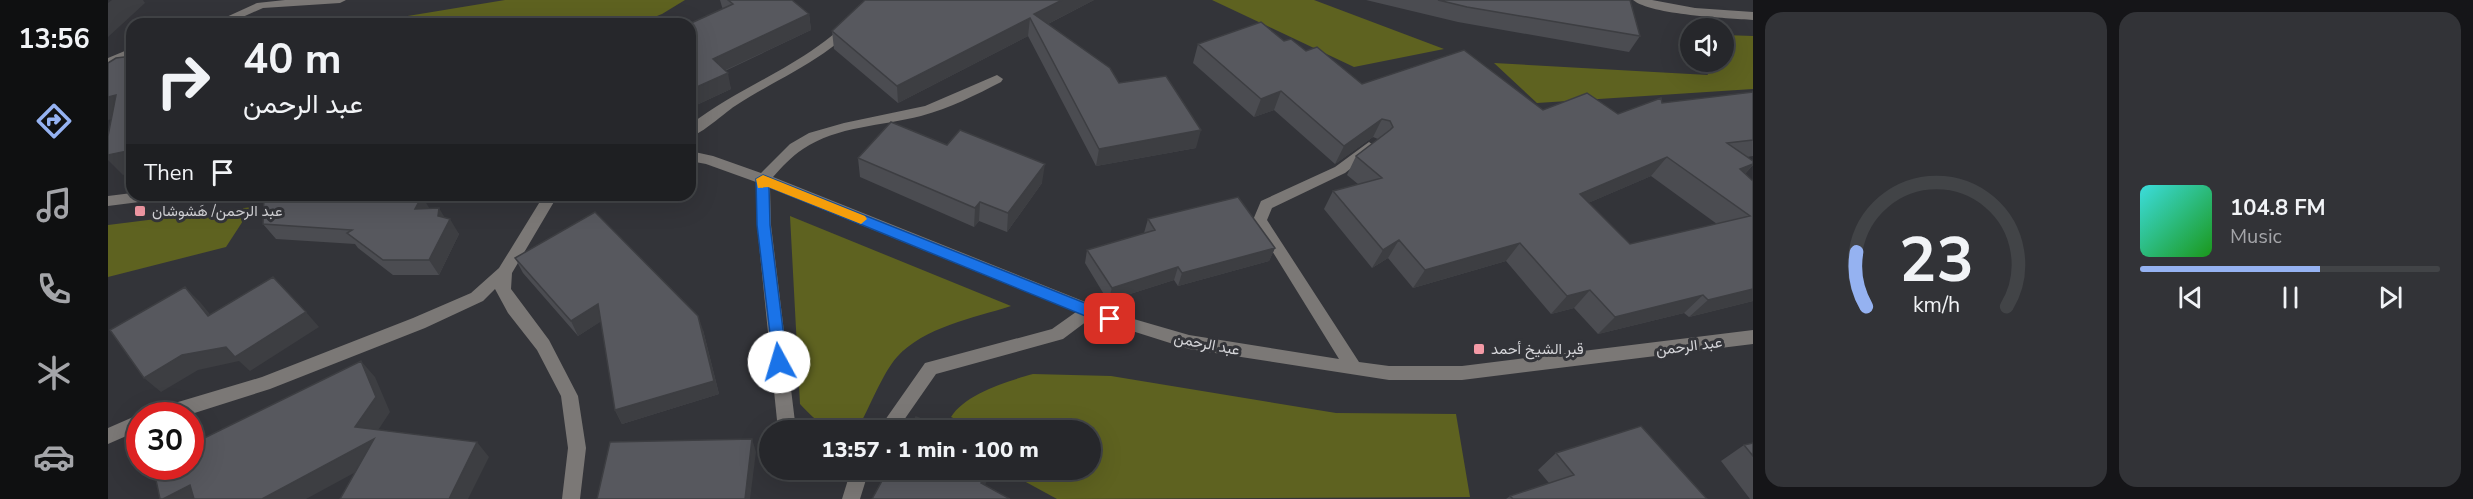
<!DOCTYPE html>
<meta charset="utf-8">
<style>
:root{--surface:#26272b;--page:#323337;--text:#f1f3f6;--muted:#a4a5a9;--line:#424447;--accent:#95b2f1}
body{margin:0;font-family:"Nunito Sans",Vazirmatn,sans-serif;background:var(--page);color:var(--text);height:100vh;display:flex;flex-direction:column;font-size:22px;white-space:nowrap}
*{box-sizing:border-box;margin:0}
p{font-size:20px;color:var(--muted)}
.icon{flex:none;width:33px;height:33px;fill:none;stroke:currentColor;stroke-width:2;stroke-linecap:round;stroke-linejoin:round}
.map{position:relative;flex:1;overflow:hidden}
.side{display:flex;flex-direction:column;gap:12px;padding:12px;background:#151518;width:720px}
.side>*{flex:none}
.hud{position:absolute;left:18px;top:18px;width:570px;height:183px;border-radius:18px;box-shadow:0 6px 24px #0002,0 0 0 2px var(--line);background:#26272b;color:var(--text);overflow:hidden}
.fabs{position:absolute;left:1572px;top:18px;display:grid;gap:12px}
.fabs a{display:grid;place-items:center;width:54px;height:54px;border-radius:50%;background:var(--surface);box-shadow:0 6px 24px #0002,0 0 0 2px var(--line);font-size:30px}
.speed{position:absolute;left:18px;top:402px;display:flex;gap:12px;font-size:30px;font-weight:700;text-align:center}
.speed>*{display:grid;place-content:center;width:78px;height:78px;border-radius:50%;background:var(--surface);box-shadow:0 6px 24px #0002,0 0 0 2px var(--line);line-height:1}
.speed .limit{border:9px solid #d22;background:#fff;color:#111}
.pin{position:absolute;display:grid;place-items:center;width:51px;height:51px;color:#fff;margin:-26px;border-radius:12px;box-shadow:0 3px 9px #0006}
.me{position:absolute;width:66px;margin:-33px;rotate:354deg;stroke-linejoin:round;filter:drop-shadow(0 0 4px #0008)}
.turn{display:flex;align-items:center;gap:21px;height:126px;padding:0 18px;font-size:27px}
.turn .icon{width:78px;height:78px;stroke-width:2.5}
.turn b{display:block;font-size:42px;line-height:51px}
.then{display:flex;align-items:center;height:57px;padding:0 18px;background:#0003;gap:12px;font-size:22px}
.side .card{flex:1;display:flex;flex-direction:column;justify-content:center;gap:9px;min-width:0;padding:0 21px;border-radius:18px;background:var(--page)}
.side .dial{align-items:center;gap:0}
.dial svg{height:156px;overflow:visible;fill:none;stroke:var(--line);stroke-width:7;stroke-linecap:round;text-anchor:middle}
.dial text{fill:var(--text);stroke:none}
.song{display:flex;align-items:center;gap:18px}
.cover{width:72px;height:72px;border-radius:9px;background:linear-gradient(135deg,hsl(180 70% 55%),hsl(120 70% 35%))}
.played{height:6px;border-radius:3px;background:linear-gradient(90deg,var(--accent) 60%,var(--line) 60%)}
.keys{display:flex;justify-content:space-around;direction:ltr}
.side .tiles{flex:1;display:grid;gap:12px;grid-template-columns:repeat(2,1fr)}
.trip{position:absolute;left:651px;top:420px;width:342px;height:60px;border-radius:30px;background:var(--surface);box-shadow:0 6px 24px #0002,0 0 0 2px var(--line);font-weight:800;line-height:60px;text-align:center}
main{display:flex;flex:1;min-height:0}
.menu{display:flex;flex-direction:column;width:108px;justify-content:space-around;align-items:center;background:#0f1011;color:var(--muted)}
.menu .icon{width:42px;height:42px}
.menu .selected{color:var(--accent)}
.menu b{font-size:27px;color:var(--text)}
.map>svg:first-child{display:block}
</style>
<main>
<nav class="menu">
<b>13:56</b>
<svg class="icon selected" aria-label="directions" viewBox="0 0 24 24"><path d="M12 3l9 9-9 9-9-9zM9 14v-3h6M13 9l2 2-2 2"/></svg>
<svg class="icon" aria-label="music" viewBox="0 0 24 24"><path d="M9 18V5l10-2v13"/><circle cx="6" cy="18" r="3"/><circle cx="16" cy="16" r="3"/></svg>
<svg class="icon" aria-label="phone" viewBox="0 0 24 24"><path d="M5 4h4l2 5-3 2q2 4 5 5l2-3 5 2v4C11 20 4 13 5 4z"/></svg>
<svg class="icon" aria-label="climate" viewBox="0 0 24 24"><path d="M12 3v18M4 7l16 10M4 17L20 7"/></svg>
<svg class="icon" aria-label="car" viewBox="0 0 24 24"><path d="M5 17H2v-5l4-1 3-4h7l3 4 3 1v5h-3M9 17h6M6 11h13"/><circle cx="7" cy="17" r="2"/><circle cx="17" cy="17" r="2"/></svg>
</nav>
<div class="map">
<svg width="1645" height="499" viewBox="0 0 1645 499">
<rect width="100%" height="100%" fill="#333439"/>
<path fill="#5e6220" d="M397 0H577L554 14 529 24H251Z
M1104 0H1206L1336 49 1246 67Z
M1616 35 1645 36V89L1429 103 1386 63 1600 75 1593 62H1616Z
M144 207 118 247 0 277V225Z
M682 216 903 306C866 318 816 327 789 357 775 372 760 411 749 430 719 431 713 426 692 404Z
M925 374 1003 376 1228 413 1348 414 1362 497 949 499 916 481 924 470H982V430H872L843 417C857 394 900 381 925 374Z"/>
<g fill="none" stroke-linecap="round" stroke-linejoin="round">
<path fill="#7b7876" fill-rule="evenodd" d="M177 0H238L232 3 155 8 119 24H103L149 3Z
M758 0H770C729 57 683 70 627 106 615 114 595 133 582 137V125C641 79 712 62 758 0Z
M1525 0H1544L1587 8 1645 12V20C1620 18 1543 15 1525 0Z
M24 48V57L0 67V58Z
M889 75 895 79 893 82C868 95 842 108 813 116 774 126 729 126 695 149 683 157 674 167 665 177L1005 313 1081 335 1231 359 1145 220 1153 201 1227 167 1261 142 1268 147 1266 150 1237 173 1164 208 1159 220 1251 362 1281 366H1354L1645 330V344L1354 380H1281L1081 349 983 318 955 339 828 374 789 430H770L817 363 944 329 968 312 662 188 663 225 688 430H670L649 225 648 182 598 164 582 161V151L605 156 653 173 682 144 701 133 736 123 817 106Z
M24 193V195H54L47 200 0 206V196Z
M436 195H450L404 273 403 289 441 340 470 396 478 448 472 499H454L460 448 453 396 429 350 400 313 387 289 375 301 317 328 162 389 77 416H42L44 411 50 408 154 377 305 318 363 293 391 268Z
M32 414 35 416H32V430L0 444V428Z
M743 470H761L752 499H734Z"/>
</g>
<path fill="#4b4c51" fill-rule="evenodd" d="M612 0H684L701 14 703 30 617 71 623 89 582 108V24L615 9 614 7Z
M757 0H986L940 24 1088 148 988 166 920 36 790 103 726 49 724 31Z
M1258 0H1522L1532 36 1521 52 1350 22Z
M1176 41 1198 51 1254 84 1435 110 1510 114 1554 103 1645 92V156L1639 157 1645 161V165L1637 174 1645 181V301L1581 317 1576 313 1490 334 1466 308 1443 314 1398 261 1305 288 1280 258 1264 268 1216 209 1225 191 1250 184 1239 175 1248 156 1270 139 1265 137 1227 164 1166 110 1146 117 1085 63 1090 44ZM1543 176 1609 224 1522 244 1480 203Z
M750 158 934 183 899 232 871 221 866 227 752 177Z
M322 208 336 217 351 234 331 275H285L250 248 247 244 168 239 155 224Z
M1040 219 1167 248 1161 261 1070 286 1066 280 1000 301 977 263 979 250 1036 233Z
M407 258 595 330 611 394 514 424 507 410 493 321 470 336 415 273Z
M1645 443V499H1642L1613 461 1636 445Z
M1448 453 1599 499H1398L1402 496 1441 483 1430 470Z"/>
<path fill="#3d3e42" d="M4 0H35L37 3 0 37V3Z
M954 0H986L928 30 926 14Z
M701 14 703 30 609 74 605 59Z
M922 18 920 36 790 103 789 86Z
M620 73 623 89 582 108V90Z
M1173 91 1166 110 1146 117 1153 99Z
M8 95 24 115 0 120V97Z
M1274 119 1265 137 1227 164 1236 146Z
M1093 130 1088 148 988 166 991 149Z
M24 150V173L15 175 0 160V155Z
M1559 157 1543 176 1457 213 1472 194Z
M937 164 934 183 899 232 900 213Z
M1645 164V165L1630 181 1632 169Z
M314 196 323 211 307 209Z
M872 202 871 221 866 227 867 208Z
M331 208 340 223 342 219 351 234 331 275 321 260 330 216Z
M1291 240 1280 258 1264 268 1275 250Z
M1412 243 1398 261 1305 288 1317 270Z
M1167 248 1161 261 1070 286 1074 273Z
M1070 267 1066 280 1000 301 1004 288Z
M77 287 92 302 115 330 100 316Z
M1645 289V301L1581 317 1600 300Z
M1482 290 1466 308 1443 314 1459 296Z
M1595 295 1576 313 1490 334 1507 317Z
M490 304 497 319 470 336 463 321Z
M198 312 211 327 142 371 131 361 90 370 53 392 36 378 74 355Z
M590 316 595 330 611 394 514 424 507 410Z
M253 361 267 377 282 412 263 441 266 439 281 454 198 499H154L247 427Z
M644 439 648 452 642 499H637Z
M369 442 381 457 360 499H341Z
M880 470H884L872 496 873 483Z
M82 485 101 499H55Z"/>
<path fill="#57585e" stroke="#3d3e42" stroke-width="1.5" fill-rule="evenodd" d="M620 0H684L701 14 605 59 620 73 582 90V24H581L625 4Z
M757 0H954L926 14 1002 68 1011 83 1058 76 1093 130 991 149 922 18 789 86 724 31Z
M1330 0H1522L1532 36 1359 7Z
M1153 22 1176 41 1183 39 1198 51 1209 47 1254 84 1356 50 1435 110 1479 93 1510 114 1553 98 1554 103 1645 92V140L1619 143 1645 161V164L1632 169 1645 181V289L1600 300 1595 295 1507 317 1482 290 1459 296 1412 243 1317 270 1291 240 1275 250 1225 191 1274 178 1248 156 1282 130 1285 127 1282 121 1274 119 1236 146 1173 91 1153 99 1090 44ZM1559 157 1642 216 1522 244 1472 194Z
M24 56V150L0 155V136L8 95 0 97V63L8 58Z
M783 122 839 145 852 130 937 164 900 213 872 202 867 208 750 158Z
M314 196 307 209 331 208 330 216 342 219 321 260H275L239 233 244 230 155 224 156 198Z
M1130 197 1167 248 1074 273 1070 267 1004 288 979 250 1047 230 1040 219Z
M487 212 590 316 606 381 507 410 490 304 463 321 407 258Z
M165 277 198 312 127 357 118 347 74 355 36 378 2 330 77 287 100 316Z
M253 361 268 397 247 427 369 442 341 499H232L266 439 154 499H86L82 485 55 499H52L45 466H82V445Z
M808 417 840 430H801Z
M1533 426 1599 499H1405L1402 496 1466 475 1448 453Z
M644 439 637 499H489L502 442Z
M1645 443V456L1636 445Z
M780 470H880L873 483 902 499H764Z"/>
<path fill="#1a73e8" stroke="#114b97" stroke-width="1.5" d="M655 175 1007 315 1009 319 1007 324H997L661 187 662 225 679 362 671 368 666 367 649 225 648 179Z"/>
<path fill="#f59e0b" d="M655 175 757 216 759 219 753 224 660 187 650 188 648 179Z"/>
<g fill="#f49aa6" stroke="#333439" stroke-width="2">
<rect x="26" y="205" width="12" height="12" rx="3"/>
<rect x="1365" y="343" width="12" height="12" rx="3"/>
</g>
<g text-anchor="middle" stroke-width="6" stroke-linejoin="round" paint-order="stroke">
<g font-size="15" fill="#d5d5d9" stroke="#333439" text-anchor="start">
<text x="44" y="216">عبد الرحمن/ هَشوشان</text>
<text x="1383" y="354">قبر الشيخ أحمد</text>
</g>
<g font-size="15" fill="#d5d5d9" stroke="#333439">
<text transform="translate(1099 344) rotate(11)" y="5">عبد الرحمن</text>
<text transform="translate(1581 346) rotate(-7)" y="5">عبد الرحمن</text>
</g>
</g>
</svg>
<div class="fabs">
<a><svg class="icon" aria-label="sound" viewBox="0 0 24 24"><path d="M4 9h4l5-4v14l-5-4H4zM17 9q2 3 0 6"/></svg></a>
</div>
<div class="speed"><div class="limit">30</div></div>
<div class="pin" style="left:1002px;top:319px;background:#d93025"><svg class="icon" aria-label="arrive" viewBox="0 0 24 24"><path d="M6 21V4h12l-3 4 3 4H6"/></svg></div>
<svg class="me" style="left:671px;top:362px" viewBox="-20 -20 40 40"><circle r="19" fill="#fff"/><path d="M0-13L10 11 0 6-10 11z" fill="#1a73e8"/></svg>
<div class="trip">13:57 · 1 min · 100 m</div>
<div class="hud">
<div class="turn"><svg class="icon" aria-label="right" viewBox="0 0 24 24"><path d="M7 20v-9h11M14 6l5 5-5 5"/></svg><div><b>40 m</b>عبد الرحمن</div></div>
<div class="then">Then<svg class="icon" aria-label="arrive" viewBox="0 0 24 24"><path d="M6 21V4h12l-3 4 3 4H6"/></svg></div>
</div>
</div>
<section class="side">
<div class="tiles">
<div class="card dial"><svg viewBox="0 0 100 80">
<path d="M14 69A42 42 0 1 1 86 69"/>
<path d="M14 69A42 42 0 0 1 9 41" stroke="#95b2f1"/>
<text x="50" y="56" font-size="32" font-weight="700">23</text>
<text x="50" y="72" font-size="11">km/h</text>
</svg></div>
<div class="card">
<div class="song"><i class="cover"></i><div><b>104.8 FM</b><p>Music</p></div></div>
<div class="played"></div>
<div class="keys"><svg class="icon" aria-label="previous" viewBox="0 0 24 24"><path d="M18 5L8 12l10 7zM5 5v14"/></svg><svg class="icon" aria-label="pause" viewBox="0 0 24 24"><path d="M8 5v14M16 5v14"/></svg><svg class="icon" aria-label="next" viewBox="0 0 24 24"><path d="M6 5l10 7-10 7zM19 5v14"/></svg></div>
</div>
</div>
</section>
</main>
